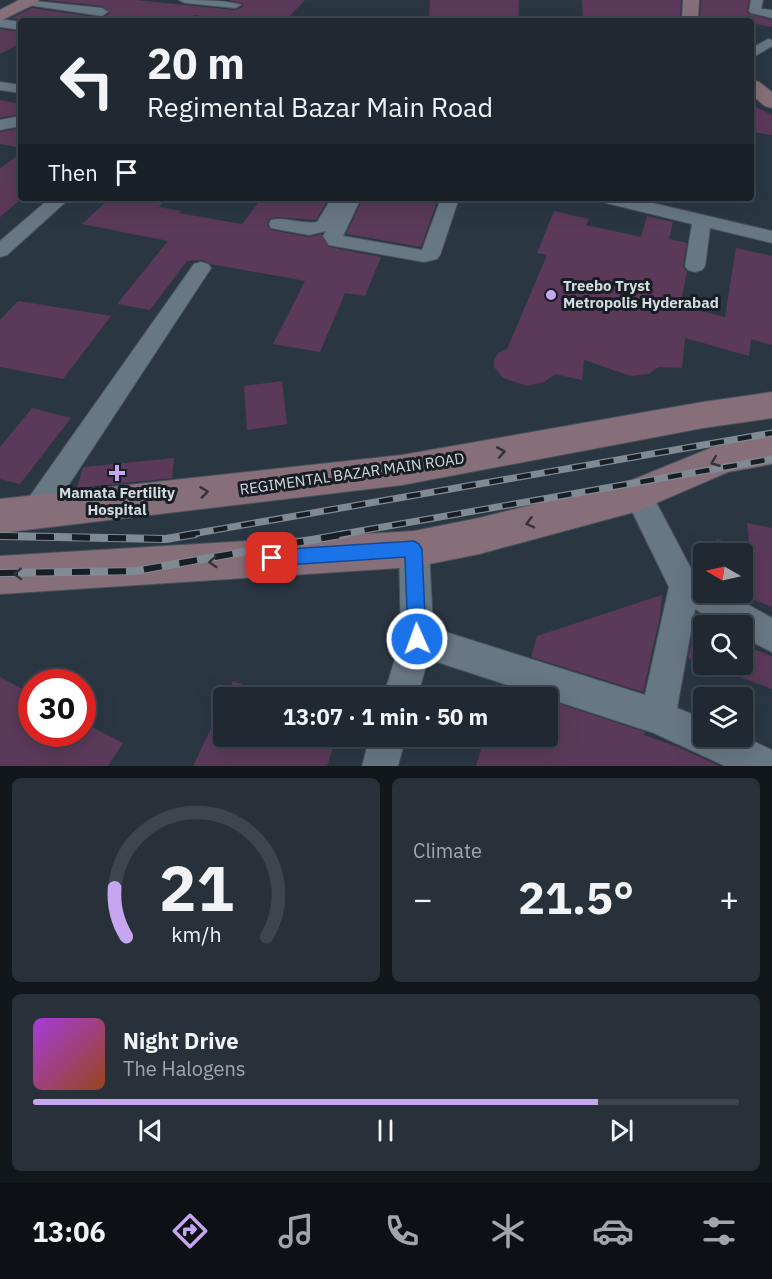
<!DOCTYPE html>
<meta charset="utf-8">
<style>
:root{--surface:#202932;--page:#28313a;--text:#f1f3f6;--muted:#a2a6ac;--line:#3d454d;--accent:#c6a6f0}
body{margin:0;font-family:"IBM Plex Sans",sans-serif;background:var(--page);color:var(--text);height:100vh;display:flex;flex-direction:column;font-size:22px;white-space:nowrap}
*{box-sizing:border-box;margin:0}
p{font-size:20px;color:var(--muted)}
.icon{flex:none;width:33px;height:33px;fill:none;stroke:currentColor;stroke-width:2;stroke-linecap:round;stroke-linejoin:round}
.map{position:relative;height:766px;overflow:hidden}
.panel{display:flex;flex-direction:column;gap:12px;padding:12px;background:#12171c;flex:1}
.panel>*{flex:none}
.banner{position:absolute;left:18px;top:18px;width:736px;height:183px;border-radius:6px;box-shadow:0 6px 24px #0002,0 0 0 2px var(--line);background:#202932;color:var(--text);overflow:hidden}
.needle{width:39px;rotate:279deg}
.buttons{position:absolute;left:693px;top:543px;display:grid;gap:12px}
.buttons a{display:grid;place-items:center;width:60px;height:60px;border-radius:6px;background:var(--surface);box-shadow:0 6px 24px #0002,0 0 0 2px var(--line);font-size:30px}
.speed{position:absolute;left:18px;top:669px;display:flex;gap:12px;font-size:30px;font-weight:700;text-align:center}
.speed>*{display:grid;place-content:center;width:78px;height:78px;border-radius:50%;background:var(--surface);box-shadow:0 6px 24px #0002,0 0 0 2px var(--line);line-height:1}
.speed .limit{border:9px solid #d22;background:#fff;color:#111}
.pin{position:absolute;display:grid;place-items:center;width:51px;height:51px;color:#fff;margin:-26px;border-radius:12px;box-shadow:0 3px 9px #0006}
.me{position:absolute;width:66px;margin:-33px;rotate:358deg;stroke-linejoin:round;filter:drop-shadow(0 0 4px #0008)}
.turn{display:flex;align-items:center;gap:21px;height:126px;padding:0 30px;font-size:27px}
.turn .icon{width:78px;height:78px;stroke-width:2.5}
.turn b{display:block;font-size:42px;line-height:51px}
.then{display:flex;align-items:center;height:57px;padding:0 30px;background:#0003;gap:12px;font-size:22px}
.big{font-size:45px;font-weight:700;line-height:1.1}
.panel .card{flex:1;display:flex;flex-direction:column;justify-content:center;gap:9px;min-width:0;padding:0 21px;border-radius:9px;background:var(--page)}
.panel .dial{align-items:center;gap:0}
.dial svg{height:156px;overflow:visible;fill:none;stroke:var(--line);stroke-width:7;stroke-linecap:round;text-anchor:middle}
.dial text{fill:var(--text);stroke:none}
.song{display:flex;align-items:center;gap:18px}
.cover{width:72px;height:72px;border-radius:9px;background:linear-gradient(135deg,hsl(280 70% 55%),hsl(20 70% 35%))}
.played{height:6px;border-radius:3px;background:linear-gradient(90deg,var(--accent) 80%,var(--line) 80%)}
.keys{display:flex;justify-content:space-around;direction:ltr}
.heat{display:flex;justify-content:space-between;align-items:center;font-size:33px;direction:ltr}
.panel .tiles{flex:1;display:grid;gap:12px;grid-template-columns:1fr 1fr}
.card:last-child{grid-column:span 2}
.trip{position:absolute;left:213px;top:687px;width:345px;height:60px;border-radius:6px;background:var(--surface);box-shadow:0 6px 24px #0002,0 0 0 2px var(--line);font-weight:700;line-height:60px;text-align:center}
.dock{display:flex;height:96px;justify-content:space-around;align-items:center;background:#0d1014;color:var(--muted)}
.dock .icon{width:42px;height:42px}
.dock .active{color:var(--accent)}
.dock b{font-size:27px;color:var(--text)}
.map>svg:first-child{display:block}
</style>
<div class="map">
<svg width="772" height="766" viewBox="0 0 772 766">
<rect width="100%" height="100%" fill="#2a3743"/>
<path fill="#5b395a" d="M46 0H136L235 10 242 7 243 4 229 0H305L285 21H248L194 15V21H60L21 16V20L12 18 32 8 102 18 110 13 102 6Z
M430 0H519L518 21H429Z
M582 0H681L680 21 608 17 609 21H583Z
M701 0H749L747 13 772 20V27L752 23V21L718 17 716 21H700Z
M0 29 21 32V43L0 54Z
M0 100 21 104V114L0 118Z
M752 105 772 115V135L752 132Z
M21 128V148L0 144V132Z
M21 153V199L0 217V168Z
M110 198H167L159 207 181 211 179 213 242 224 262 198H329L316 220 276 217 269 219 267 225 271 230 309 237 321 234 329 247 381 257 365 296 345 293 320 352 273 344 305 281 211 264 202 260 187 261 150 310 117 304 168 241 82 224Z
M363 198 438 199 421 247 346 234Z
M554 211 589 219 586 225 641 237 647 216 673 222 669 239 687 243 683 266 687 272 680 306 725 317 736 248 772 256V345L751 339 749 356 685 338 682 368 658 367 649 374 631 376 584 360 582 380 555 374 544 382 527 386 503 378 494 367V361L498 353 507 349 547 255 537 253Z
M18 301 111 316 63 379 0 367V320Z
M282 381 287 424 247 430 244 386Z
M32 408 71 418 20 484 0 479V447Z
M174 458 172 478 77 488 83 467Z
M747 523 772 528V607L735 592H742V554H704V578L695 571 700 542 715 547 717 539 750 551Z
M662 595 660 616 643 692 531 657 537 636Z
M694 628 704 631V664L688 658Z
M742 645 772 656V689L706 664H742Z
M0 677 32 694V734H82V722L123 743 108 766H0Z
M233 681 278 698H225Z
M496 684 538 698H493Z
M548 700 645 732 644 735 678 747 720 766H476L485 736H548Z
M224 701V736H337L327 766H193Z"/>
<g fill="none" stroke-linecap="round" stroke-linejoin="round">
<defs>
<path id="street" d="M24 0 102 8 108 12 102 16 28 5 24 4Z
M179 0C196 0 227 0 241 5L235 8 185 3Z
M751 0H763L761 9 772 10V18L751 13 749 11Z
M0 19 21 22V30L0 27Z
M768 39 772 40V46L752 58V48Z
M0 82 21 85V93L0 90Z
M21 116V126L0 130V120Z
M50 198H70L7 255 0 257V241Z
M335 198H361L343 236 422 250 441 198H459L440 255 437 259 424 262 329 245 323 236 326 231 309 235 271 228 269 224 271 220C286 216 302 225 317 222L331 199Z
M599 198H631L772 231V243L710 228 705 266 702 270 695 272 688 270 685 266 692 224 602 202Z
M201 262 208 264 211 268 45 521 35 524 25 521 21 512 25 503 194 264Z
M638 483 648 487 695 576 704 581V592H725L772 618V652L742 637V626H723L695 609 677 708 704 719V736H742L772 750V766H725L654 733 428 659 417 698H383L401 639 399 549 404 540 414 536 424 540 429 549 433 628 645 695 669 587 624 495 628 487Z
M370 736H406L398 766H362Z"/>
<path id="secondary" d="M19 0H39L37 3 0 21V10Z
M683 0H699L698 21H682Z
M752 80 759 82 772 92V108L765 106 752 95Z
M772 392V418L703 428 402 485 0 533V499L402 455 703 402Z
M772 436V464L728 472 638 511 479 554 414 567 0 594V556L414 531 479 518 632 480 723 443Z"/>
</defs>
<use href="#street" stroke="#48535d" stroke-width="2"/>
<use href="#secondary" stroke="#48535d" stroke-width="2"/>
<use href="#street" fill="#687784" fill-rule="evenodd"/>
<use href="#secondary" fill="#876f79" fill-rule="evenodd"/>
<defs>
<path id="rail-far1" d="M186 535 772 433
M337 535 772 459"/>
<path id="rail" d="M0 536 166 539 195 534
M0 573 135 571 346 534"/>
</defs>
<use href="#rail-far1" stroke="#7f8a94" stroke-width="7"/>
<use href="#rail" stroke="#7f8a94" stroke-width="8"/>
<use href="#rail-far1" stroke="#181e23" stroke-width="4.5" stroke-dasharray="14" stroke-linecap="butt"/>
<use href="#rail" stroke="#181e23" stroke-width="6" stroke-dasharray="18" stroke-linecap="butt"/>
</g>
<defs><path id="oneway-chevron" d="M-2-3.5L2.5 0L-2 3.5" fill="none" stroke-width="1.6" stroke-linecap="round" stroke-linejoin="round" transform="scale(1.5)"/></defs>
<g stroke="#343238">
<use href="#oneway-chevron" transform="translate(501 452) rotate(-10)"/>
<use href="#oneway-chevron" transform="translate(715 462) rotate(158)"/>
<use href="#oneway-chevron" transform="translate(204 492) rotate(-7)"/>
<use href="#oneway-chevron" transform="translate(530 523) rotate(165)"/>
<use href="#oneway-chevron" transform="translate(213 562) rotate(176)"/>
<use href="#oneway-chevron" transform="translate(18 574) rotate(178)"/>
</g>
<path fill="#1a73e8" stroke="#114b97" stroke-width="1.5" d="M414 541 419 544 422 549 426 639 423 645 417 648 410 645 408 639 405 557 272 566 266 564 264 558 266 553 272 550Z"/>
<g fill="#c6a6f0" stroke="#181e23" stroke-width="2">
<circle cx="551" cy="295" r="6"/>
<path d="M114 464h6v6h6v6h-6v6h-6v-6h-6v-6h6z"/>
</g>
<g text-anchor="middle" stroke-width="6" stroke-linejoin="round" paint-order="stroke">
<g font-size="15" font-weight="bold" fill="#d2dae2" stroke="#181e23" text-anchor="start">
<text x="563" y="291">Treebo Tryst<tspan x="563" dy="17">Metropolis Hyderabad</tspan></text>
<text x="117" y="498" text-anchor="middle">Mamata Fertility<tspan x="117" dy="17">Hospital</tspan></text>
</g>
<g font-size="15" fill="#d2dae2" stroke="#181e23">
<text transform="translate(352 474) rotate(-8)" y="5">REGIMENTAL BAZAR MAIN ROAD</text>
</g>
</g>
</svg>
<div class="buttons">
<a><svg class="needle" viewBox="-14 -14 28 28"><path d="M0-13l5 13h-10z" fill="#e53935"/><path d="M0 13l5-13h-10z" fill="#a2a6ac"/></svg></a>
<a><svg class="icon" aria-label="search" viewBox="0 0 24 24"><circle cx="10" cy="10" r="6"/><path d="M15 15l6 6"/></svg></a>
<a><svg class="icon" aria-label="layers" viewBox="0 0 24 24"><path d="M12 4l9 5-9 5-9-5zM3 14l9 5 9-5"/></svg></a>
</div>
<div class="speed"><div class="limit">30</div></div>
<div class="pin" style="left:272px;top:558px;background:#d93025"><svg class="icon" aria-label="arrive" viewBox="0 0 24 24"><path d="M6 21V4h12l-3 4 3 4H6"/></svg></div>
<svg class="me" style="left:417px;top:639px" viewBox="-20 -20 40 40"><circle r="17" fill="#1a73e8" stroke="#fff" stroke-width="3"/><path d="M0-11L8 9 0 5-8 9z" fill="#fff"/></svg>
<div class="trip">13:07 · 1 min · 50 m</div>
<div class="banner">
<div class="turn"><svg class="icon" aria-label="left" viewBox="0 0 24 24"><path d="M17 20v-9H6M10 6l-5 5 5 5"/></svg><div><b>20 m</b>Regimental Bazar Main Road</div></div>
<div class="then">Then<svg class="icon" aria-label="arrive" viewBox="0 0 24 24"><path d="M6 21V4h12l-3 4 3 4H6"/></svg></div>
</div>
</div>
<section class="panel">
<div class="tiles">
<div class="card dial"><svg viewBox="0 0 100 80">
<path d="M14 69A42 42 0 1 1 86 69"/>
<path d="M14 69A42 42 0 0 1 8 44" stroke="#c6a6f0"/>
<text x="50" y="56" font-size="32" font-weight="700">21</text>
<text x="50" y="72" font-size="11">km/h</text>
</svg></div>
<div class="card"><p>Climate</p>
<div class="heat"><a>−</a><b class="big">21.5°</b><a>+</a></div>
</div>
<div class="card">
<div class="song"><i class="cover"></i><div><b>Night Drive</b><p>The Halogens</p></div></div>
<div class="played"></div>
<div class="keys"><svg class="icon" aria-label="previous" viewBox="0 0 24 24"><path d="M18 5L8 12l10 7zM5 5v14"/></svg><svg class="icon" aria-label="pause" viewBox="0 0 24 24"><path d="M8 5v14M16 5v14"/></svg><svg class="icon" aria-label="next" viewBox="0 0 24 24"><path d="M6 5l10 7-10 7zM19 5v14"/></svg></div>
</div>
</div>
</section>
<nav class="dock">
<b>13:06</b>
<svg class="icon active" aria-label="directions" viewBox="0 0 24 24"><path d="M12 3l9 9-9 9-9-9zM9 14v-3h6M13 9l2 2-2 2"/></svg>
<svg class="icon" aria-label="music" viewBox="0 0 24 24"><path d="M9 18V5l10-2v13"/><circle cx="6" cy="18" r="3"/><circle cx="16" cy="16" r="3"/></svg>
<svg class="icon" aria-label="phone" viewBox="0 0 24 24"><path d="M5 4h4l2 5-3 2q2 4 5 5l2-3 5 2v4C11 20 4 13 5 4z"/></svg>
<svg class="icon" aria-label="climate" viewBox="0 0 24 24"><path d="M12 3v18M4 7l16 10M4 17L20 7"/></svg>
<svg class="icon" aria-label="car" viewBox="0 0 24 24"><path d="M5 17H2v-5l4-1 3-4h7l3 4 3 1v5h-3M9 17h6M6 11h13"/><circle cx="7" cy="17" r="2"/><circle cx="17" cy="17" r="2"/></svg>
<svg class="icon" aria-label="filters" viewBox="0 0 24 24"><path d="M4 7h16M4 17h16"/><circle cx="9" cy="7" r="2"/><circle cx="15" cy="17" r="2"/></svg>
</nav>
